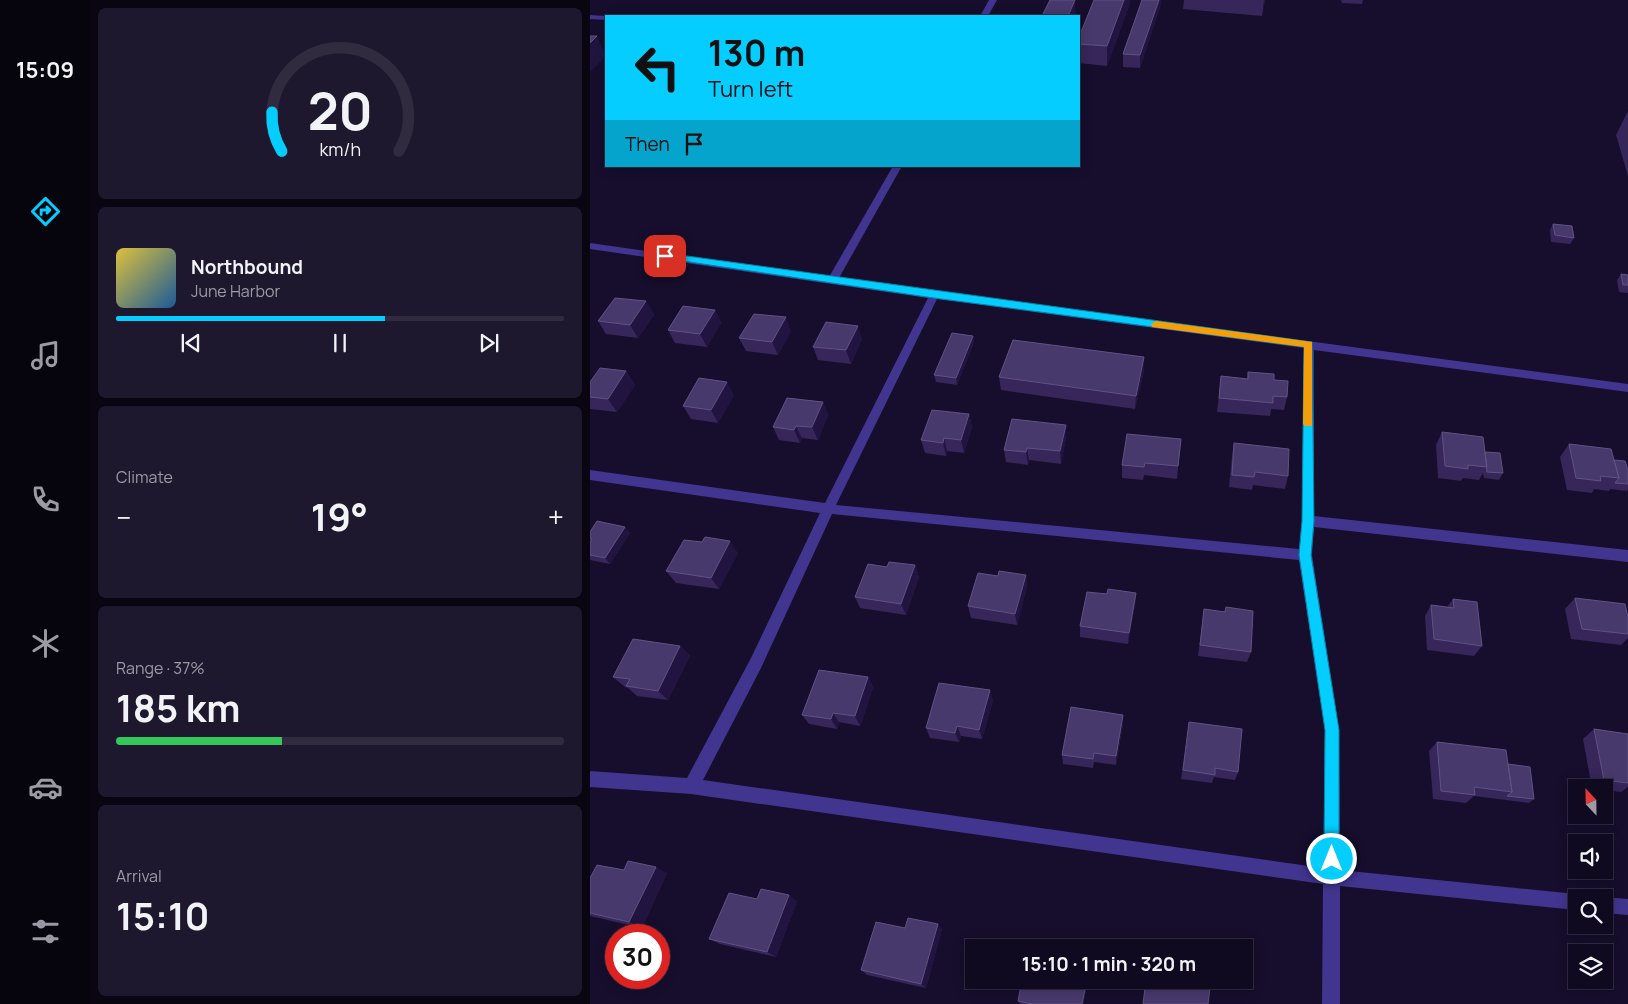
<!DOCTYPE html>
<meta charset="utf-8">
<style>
:root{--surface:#100a21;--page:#1e182e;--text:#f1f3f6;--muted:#9c9aa5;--line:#302b3f;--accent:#05cdff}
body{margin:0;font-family:Manrope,sans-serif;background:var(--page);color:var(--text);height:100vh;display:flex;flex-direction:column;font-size:19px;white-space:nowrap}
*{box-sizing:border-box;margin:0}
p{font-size:16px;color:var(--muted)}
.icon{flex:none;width:28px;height:28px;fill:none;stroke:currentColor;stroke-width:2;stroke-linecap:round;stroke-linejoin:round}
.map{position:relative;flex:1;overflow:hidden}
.side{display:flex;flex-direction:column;gap:8px;padding:8px;background:#090612;width:500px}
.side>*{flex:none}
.hud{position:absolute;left:15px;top:15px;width:475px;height:152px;border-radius:0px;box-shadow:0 2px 12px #0003,0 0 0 1px var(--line);background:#05cdff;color:#111;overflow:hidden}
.needle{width:32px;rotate:338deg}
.controls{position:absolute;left:978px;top:779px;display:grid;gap:10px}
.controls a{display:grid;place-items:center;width:45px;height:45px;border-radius:0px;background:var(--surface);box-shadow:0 2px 12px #0003,0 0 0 1px var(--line);font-size:25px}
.speed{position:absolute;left:15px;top:924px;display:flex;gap:10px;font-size:25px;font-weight:700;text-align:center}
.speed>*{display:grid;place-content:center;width:65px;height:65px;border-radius:50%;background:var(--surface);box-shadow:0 2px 12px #0003,0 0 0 1px var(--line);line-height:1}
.speed .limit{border:8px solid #d22;background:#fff;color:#111}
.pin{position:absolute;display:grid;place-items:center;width:42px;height:42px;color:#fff;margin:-21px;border-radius:10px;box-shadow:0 2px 8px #0006}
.me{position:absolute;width:55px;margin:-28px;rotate:0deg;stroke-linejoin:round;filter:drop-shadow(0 0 4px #0008)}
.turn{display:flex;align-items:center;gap:18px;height:105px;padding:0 20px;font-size:22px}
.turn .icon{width:65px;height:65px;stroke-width:2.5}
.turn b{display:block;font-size:35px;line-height:42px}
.then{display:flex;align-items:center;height:48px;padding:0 20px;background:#0003;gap:10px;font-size:19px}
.big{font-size:38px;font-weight:700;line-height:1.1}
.side .tile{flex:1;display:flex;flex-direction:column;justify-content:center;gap:8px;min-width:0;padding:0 18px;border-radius:8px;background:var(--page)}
.side .dial{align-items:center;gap:0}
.dial svg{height:130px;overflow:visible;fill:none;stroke:var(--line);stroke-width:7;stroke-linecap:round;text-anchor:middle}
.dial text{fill:var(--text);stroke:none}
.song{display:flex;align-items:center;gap:15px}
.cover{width:60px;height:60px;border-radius:8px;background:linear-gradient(135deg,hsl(50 70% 55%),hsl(210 70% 35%))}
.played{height:5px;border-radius:2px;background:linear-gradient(90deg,var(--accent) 60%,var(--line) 60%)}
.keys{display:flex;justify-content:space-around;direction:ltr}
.heat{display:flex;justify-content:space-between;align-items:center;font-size:28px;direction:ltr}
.charge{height:8px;border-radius:4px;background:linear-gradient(90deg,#34c759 37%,var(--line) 0)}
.trip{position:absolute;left:375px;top:939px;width:288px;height:50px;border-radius:0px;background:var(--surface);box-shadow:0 2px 12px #0003,0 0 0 1px var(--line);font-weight:700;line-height:50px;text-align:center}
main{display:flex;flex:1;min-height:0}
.tabs{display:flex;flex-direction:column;width:90px;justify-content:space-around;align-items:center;background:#06040d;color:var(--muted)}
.tabs .icon{width:35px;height:35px}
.tabs .on{color:var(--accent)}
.tabs b{font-size:22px;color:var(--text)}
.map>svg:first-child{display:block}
</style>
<main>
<nav class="tabs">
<b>15:09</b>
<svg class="icon on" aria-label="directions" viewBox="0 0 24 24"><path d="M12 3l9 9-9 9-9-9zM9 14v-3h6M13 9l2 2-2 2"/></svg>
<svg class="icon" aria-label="music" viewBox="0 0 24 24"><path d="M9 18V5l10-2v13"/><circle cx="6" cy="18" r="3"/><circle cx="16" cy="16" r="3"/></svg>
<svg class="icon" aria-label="phone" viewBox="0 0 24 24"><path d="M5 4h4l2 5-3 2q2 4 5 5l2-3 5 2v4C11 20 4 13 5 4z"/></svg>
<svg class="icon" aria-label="climate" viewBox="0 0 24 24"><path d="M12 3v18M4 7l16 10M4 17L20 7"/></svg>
<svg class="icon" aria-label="car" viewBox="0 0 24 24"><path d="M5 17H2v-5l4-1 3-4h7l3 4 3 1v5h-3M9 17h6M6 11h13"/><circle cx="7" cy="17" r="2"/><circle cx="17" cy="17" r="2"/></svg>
<svg class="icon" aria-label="filters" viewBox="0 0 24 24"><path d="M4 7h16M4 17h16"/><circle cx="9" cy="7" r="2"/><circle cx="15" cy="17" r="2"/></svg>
</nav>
<section class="side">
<div class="tile dial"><svg viewBox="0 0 100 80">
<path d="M14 69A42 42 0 1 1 86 69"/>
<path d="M14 69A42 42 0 0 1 8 45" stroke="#05cdff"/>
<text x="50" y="56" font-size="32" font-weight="700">20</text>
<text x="50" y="72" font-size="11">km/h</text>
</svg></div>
<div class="tile">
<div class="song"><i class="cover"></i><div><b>Northbound</b><p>June Harbor</p></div></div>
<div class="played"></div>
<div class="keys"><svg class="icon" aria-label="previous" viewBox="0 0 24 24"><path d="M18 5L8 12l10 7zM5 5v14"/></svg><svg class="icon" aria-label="pause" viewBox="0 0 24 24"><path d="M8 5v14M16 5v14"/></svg><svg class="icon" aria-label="next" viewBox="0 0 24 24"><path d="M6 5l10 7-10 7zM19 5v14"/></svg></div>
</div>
<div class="tile"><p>Climate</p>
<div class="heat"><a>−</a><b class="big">19°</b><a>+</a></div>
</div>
<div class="tile"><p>Range · 37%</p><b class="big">185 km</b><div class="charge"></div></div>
<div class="tile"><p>Arrival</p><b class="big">15:10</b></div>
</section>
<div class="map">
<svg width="1038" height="1004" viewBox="0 0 1038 1004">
<rect width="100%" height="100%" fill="#160e2c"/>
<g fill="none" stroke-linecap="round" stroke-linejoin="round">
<path fill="#41358f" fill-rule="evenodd" d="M399 0H407L398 16H390Z
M0 15 16 16H18L16 20 0 19Z
M303 166H312L249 278 1038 384V392L724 350V516L1038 550V562L724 527 722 555 749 730 750 870 986 894 992 898H986V910L750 886V1004H732L733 884 101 794 0 787V771L97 778 161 658 230 513 0 480V470L235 503 338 298 0 249V243L239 277ZM347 299 714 348 712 521 709 549 246 505ZM242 514 709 560 735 730 733 868 113 780 171 668Z
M1014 897 1038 899V915L1014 913V898H1012Z"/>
</g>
<path fill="#36265a" d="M594 0H675L672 16 593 9Z
M751 0H773L772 4 752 3Z
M540 3 517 66 489 63V37Z
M571 4 550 68 533 67V54Z
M1038 111V176L1026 135Z
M963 224 984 238 980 244 961 242 960 230Z
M1031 274 1038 275V293L1029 292 1027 280Z
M56 301 64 315 48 338 16 334 8 321Z
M125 310 131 323 117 347 85 343 78 330Z
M201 331 188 355 156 351 149 338Z
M383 336 384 342 367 385 346 382 344 375Z
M272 339 261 364 228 360 223 347Z
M554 357V371L545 409 411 390 409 377Z
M36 371 45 385 27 412 0 409V382Z
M658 372 684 380 697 397 694 410 681 409 680 416 627 412 631 376 657 379Z
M144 395 128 423 101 419 93 406Z
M233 402 238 415 228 440 212 438 210 443 189 440 183 427Z
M379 414 382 427 374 453 357 451 356 456 335 453 331 440Z
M852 432 913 473 909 480 894 478 893 473 889 480 873 478 871 481 848 478 846 445Z
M476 438 471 464 439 460 438 465 416 462 414 450Z
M591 439 587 479 554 475 553 480 532 478V465Z
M644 443 698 476 695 489 663 485 662 490 639 487 642 456Z
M979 444 1024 460 1038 470V489L1037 491 1020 489 1019 491 1004 489 1002 493 977 490 970 457Z
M35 527 40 533 20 564 0 560V532Z
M148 553 129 589 86 583 76 571Z
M325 565 329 577 316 615 270 608 265 597 297 567Z
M436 575 437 587 427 625 381 618 378 606Z
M546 593 545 604 538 644 490 637V626L517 594Z
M985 598 1038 617V638L1031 645 981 639 975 609Z
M863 599 892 646 884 656 837 650 835 616 841 605 857 607Z
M636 607 661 652 657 662 608 656 614 609 634 612Z
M90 646 100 656 78 700 47 696 38 688 35 687 23 677Z
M278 677 283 687 270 726 249 722 247 729 219 724 212 715Z
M403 700 392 739 371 736 369 742 340 738 336 728Z
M599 722 648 772 645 780 624 777 622 783 591 779Z
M533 724 526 765 504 762 503 768 473 764 472 755Z
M1004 729 1038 734V787L1031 792 1014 790V788H1002L993 739Z
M847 742 918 764 944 799 939 803 884 796 876 803 843 799 839 751Z
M34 870 77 873 52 928 0 916V878Z
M167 899 207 901 186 957 130 944 119 939Z
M315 928 352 929 336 988 277 975 271 970Z
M432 980H498L493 1004H430L428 1001Z"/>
<path fill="#211440" d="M485 0 486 16H478Z
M534 0H540V3L517 66V46Z
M569 0H571V4L550 68V55Z
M674 0H675L672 16Z
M7 36 16 56 0 72V43Z
M56 301 64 315 48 338 40 325Z
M125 310 131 323 117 347 110 334Z
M196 317 201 331 188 355 182 342Z
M268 326 272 339 261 364 256 350Z
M383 336 384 342 367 385 366 378Z
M554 357V371L545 409 546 396Z
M36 371 45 385 27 412 18 399Z
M137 382 144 395 128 423 121 410Z
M233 402 238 415 228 440 222 427Z
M379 414 382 427 374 453 371 440Z
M476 425V438L471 464 470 451Z
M206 426 212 438 210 443 204 430Z
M354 438 357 451 356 456 353 443Z
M437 448 439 460 438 465 436 452Z
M35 527 40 533 20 564 15 558Z
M140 541 148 553 129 589 121 578Z
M325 565 329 577 316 615 311 604Z
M436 575 437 587 427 625 425 614Z
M546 593 545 604 538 644 539 633Z
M90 646 100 656 78 700 68 691Z
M278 677 283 687 270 726 265 716Z
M400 690 403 700 392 739 389 730Z
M243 713 249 722 247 729 241 719Z
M533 715V724L526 765V756Z
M367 726 371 736 369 742 365 733Z
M66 867 77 873 52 928 39 922Z
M199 895 207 901 186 957 177 952Z
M348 924 352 929 336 988 331 984Z
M497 980H498L493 1004H492Z"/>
<path fill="#48396c" stroke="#605283" d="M460 0H485L478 16H452Z
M504 0H534L517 46 489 44V37Z
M552 0H569L550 55 533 54Z
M0 36H7L0 43Z
M963 224 982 226 984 238 965 235Z
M1031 274 1038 275V285H1033Z
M25 298 56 301 40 325 8 321Z
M93 306 125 310 110 334 78 330Z
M164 314 196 317 182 342 149 338Z
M236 322 268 326 256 350 223 347Z
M362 333 383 336 366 378 344 375Z
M423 340 554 357 546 396 409 377Z
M10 368 36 371 18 399 0 397V382Z
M658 372 684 374V380L698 381 697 397 683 396V403L629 398 631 376 658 379Z
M109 378 137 382 121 410 93 406Z
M197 398 233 402 222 427 206 426 204 430 183 427Z
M342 410 379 414 371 440 354 438 353 443 331 440Z
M422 419 476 425 470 451 437 448 436 452 414 450Z
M852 432 893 437 897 467 878 465V469L855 466Z
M537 434 591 439 588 466 555 463 554 467 532 465Z
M644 443 699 449 698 476 665 472 664 477 642 475Z
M979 444 1021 449 1029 478 1010 476 1011 481 986 478Z
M895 452 910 453 913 473 897 472Z
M1024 460 1035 461 1038 470V484L1025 483 1029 478Z
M7 521 35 527 15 558 0 555V542L2 539 0 538V532Z
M115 537 140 541 121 578 76 571 94 540 112 542Z
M299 562 325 565 311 604 265 597 278 564 297 567Z
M409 571 436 575 425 614 378 606 388 573 408 576Z
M518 589 546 593 539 633 490 626 497 592 517 594Z
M985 598 1035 604 1038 617V634L992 629Z
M863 599 887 602 892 646 844 639 841 605 864 608Z
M636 607 663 611 661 652 610 645 614 609 635 612Z
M43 639 90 646 68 691 36 686 40 679 23 677Z
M229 670 278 677 265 716 243 713 241 719 212 715Z
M349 683 400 690 389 730 367 726 365 733 336 728Z
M481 707 533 715 526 756 504 753 503 759 472 755Z
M599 722 652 729 648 772 625 768V775L593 770Z
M1004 729 1038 734V783L1014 780Z
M847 742 916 750 922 792 884 787 885 795 851 791Z
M918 764 940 767 944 799 917 796 922 792Z
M38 861 66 867 39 922 0 913V878L7 865 34 870Z
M171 889 199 895 177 952 119 939 139 893 167 899Z
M318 918 348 924 331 984 271 970 286 922 315 928Z
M432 980H497L492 1004H442L428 1001Z
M556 980H621L618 1004H553Z"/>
<path fill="#05cdff" stroke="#0385a6" d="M75 253 722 342 724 521 721 555 749 730V859L747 864 742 866 736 864 734 859 735 730 709 555 712 521 714 347 344 298 72 258 70 256Z"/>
<path fill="#f59e0b" d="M566 321 722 342V426H715L713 424 714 347 562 327 561 324Z"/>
</svg>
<div class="controls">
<a><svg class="needle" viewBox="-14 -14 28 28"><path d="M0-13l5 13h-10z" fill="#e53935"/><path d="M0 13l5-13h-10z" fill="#9c9aa5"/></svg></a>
<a><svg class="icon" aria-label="sound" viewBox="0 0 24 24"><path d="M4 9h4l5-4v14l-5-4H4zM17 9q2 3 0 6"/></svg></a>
<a><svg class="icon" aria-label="search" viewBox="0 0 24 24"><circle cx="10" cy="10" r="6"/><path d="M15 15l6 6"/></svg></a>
<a><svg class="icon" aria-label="layers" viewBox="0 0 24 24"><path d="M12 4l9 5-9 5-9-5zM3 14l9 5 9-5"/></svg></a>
</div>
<div class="speed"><div class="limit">30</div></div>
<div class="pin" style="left:75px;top:256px;background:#d93025"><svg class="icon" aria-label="arrive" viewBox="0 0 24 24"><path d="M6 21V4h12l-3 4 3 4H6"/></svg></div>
<svg class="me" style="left:742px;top:859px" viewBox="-20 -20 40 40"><circle r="17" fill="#05cdff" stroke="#fff" stroke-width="3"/><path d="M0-11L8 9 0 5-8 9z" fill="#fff"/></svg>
<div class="trip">15:10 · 1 min · 320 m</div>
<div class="hud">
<div class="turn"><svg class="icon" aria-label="left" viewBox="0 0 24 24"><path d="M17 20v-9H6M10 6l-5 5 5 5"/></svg><div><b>130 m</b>Turn left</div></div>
<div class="then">Then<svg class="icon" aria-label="arrive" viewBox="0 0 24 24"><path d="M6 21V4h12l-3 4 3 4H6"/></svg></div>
</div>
</div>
</main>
